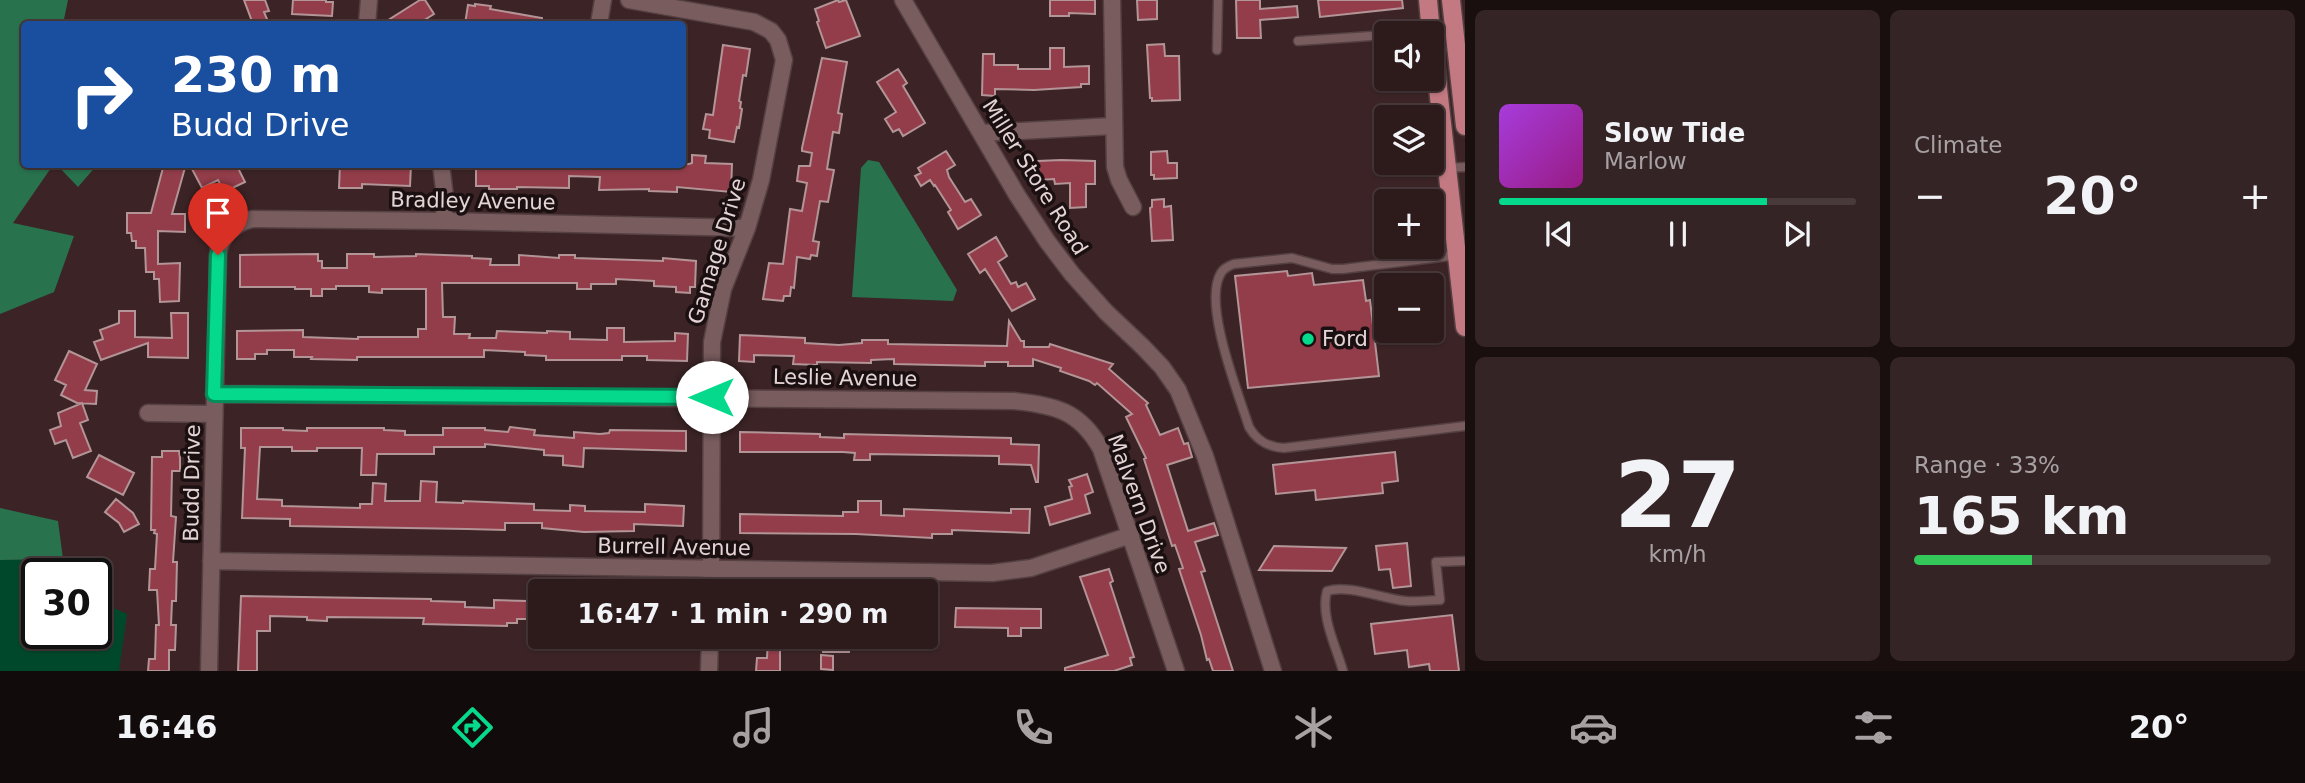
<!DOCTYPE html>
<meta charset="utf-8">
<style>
:root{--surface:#2d1b1c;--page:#352425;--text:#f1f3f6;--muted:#a7a1a3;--line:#48393b;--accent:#05d98b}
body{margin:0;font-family:"DejaVu Sans",sans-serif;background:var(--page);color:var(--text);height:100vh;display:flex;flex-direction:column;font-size:26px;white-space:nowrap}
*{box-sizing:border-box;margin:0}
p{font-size:23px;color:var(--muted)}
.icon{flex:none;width:38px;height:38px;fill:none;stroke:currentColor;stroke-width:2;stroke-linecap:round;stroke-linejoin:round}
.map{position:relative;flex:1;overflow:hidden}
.details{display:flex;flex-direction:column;gap:10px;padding:10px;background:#190f0f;width:840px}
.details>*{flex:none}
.banner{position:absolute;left:21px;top:21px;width:665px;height:147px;border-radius:7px;box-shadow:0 2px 5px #0004,0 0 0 2px var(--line);background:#1a4fa0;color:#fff;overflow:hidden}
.fabs{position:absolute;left:1374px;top:21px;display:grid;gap:14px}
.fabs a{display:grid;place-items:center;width:70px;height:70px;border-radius:7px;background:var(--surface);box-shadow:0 2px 5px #0004,0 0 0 2px var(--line);font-size:35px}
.speed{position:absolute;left:21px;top:558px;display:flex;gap:14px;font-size:35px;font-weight:700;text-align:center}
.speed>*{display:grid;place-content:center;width:91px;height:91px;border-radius:50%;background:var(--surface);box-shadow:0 2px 5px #0004,0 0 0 2px var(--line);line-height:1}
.speed .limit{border:4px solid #111;border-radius:10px;background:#fff;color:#111}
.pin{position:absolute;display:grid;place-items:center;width:60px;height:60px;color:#fff;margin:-72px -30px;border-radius:50% 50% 50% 0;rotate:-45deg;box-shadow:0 0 7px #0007}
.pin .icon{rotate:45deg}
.me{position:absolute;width:77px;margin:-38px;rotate:270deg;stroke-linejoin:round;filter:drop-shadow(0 0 5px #0008)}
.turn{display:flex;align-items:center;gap:24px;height:147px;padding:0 35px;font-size:32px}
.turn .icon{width:91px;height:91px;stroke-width:2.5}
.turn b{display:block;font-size:49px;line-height:60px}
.big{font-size:52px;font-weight:700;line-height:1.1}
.details .card{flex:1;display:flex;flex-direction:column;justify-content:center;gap:10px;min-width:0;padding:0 24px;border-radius:10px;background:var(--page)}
.details .dial{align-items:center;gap:0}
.dial b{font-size:91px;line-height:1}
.song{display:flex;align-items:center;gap:21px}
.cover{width:84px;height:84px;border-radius:10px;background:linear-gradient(135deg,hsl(280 70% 55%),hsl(310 70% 35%))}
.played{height:7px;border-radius:4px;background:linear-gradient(90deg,var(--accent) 75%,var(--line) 75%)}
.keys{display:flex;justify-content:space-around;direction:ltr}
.heat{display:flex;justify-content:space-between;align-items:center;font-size:38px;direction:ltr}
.charge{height:10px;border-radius:5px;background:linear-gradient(90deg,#34c759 33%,var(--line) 0)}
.details .tiles{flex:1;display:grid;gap:10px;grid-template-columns:repeat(2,1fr)}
.trip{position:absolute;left:528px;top:579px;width:410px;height:70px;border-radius:7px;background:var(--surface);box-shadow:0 2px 5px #0004,0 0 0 2px var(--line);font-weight:700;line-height:70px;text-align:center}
.tab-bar{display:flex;height:112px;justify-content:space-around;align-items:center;background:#120b0b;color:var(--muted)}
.tab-bar .icon{width:49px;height:49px}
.tab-bar .selected{color:var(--accent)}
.tab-bar b{font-size:32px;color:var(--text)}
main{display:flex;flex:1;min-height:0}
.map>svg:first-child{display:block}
</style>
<main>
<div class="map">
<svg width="1465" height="671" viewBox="0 0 1465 671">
<rect width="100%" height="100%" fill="#3c2426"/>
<path fill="#00482b" d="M63 559 78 574H37V634H96V593L107 605 127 614 119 671H0V560Z"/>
<path fill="#28724e" d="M0 0H68L63 24H24V164L53 165 13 223 74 236 54 292 0 314Z
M868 160 879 162 957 290 953 301 852 297 861 168Z
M57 165H97L78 187Z
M0 508 58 521 63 559 0 560Z"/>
<path fill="#933d4a" stroke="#b39497" stroke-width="2" d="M244 0H265L269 11 264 12 269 24H253Z
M293 0H326V2H333L332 16 292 14Z
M420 0H425L434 14 418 24H382Z
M838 0 839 2 846 0 860 36 826 48 817 22 819 21 815 9Z
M1050 0H1095V14L1069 13V16H1050Z
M1137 0H1157V19L1138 20Z
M1236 0H1260V9L1297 6 1298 17 1260 20 1261 38H1237Z
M1318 0H1402L1403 8 1320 17Z
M475 4 491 6 490 9 542 18V24H465L468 5 475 6Z
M1164 44 1165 56H1179L1180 100 1152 101V98H1150L1147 45Z
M723 45 750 49 746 76 743 75 739 101 741 102 740 108 742 109 739 128 737 127 734 142 709 138 710 130 703 129 706 114 713 115Z
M1050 48H1064V67L1089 66V84H1081V87L1034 90 995 89V96L982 95 983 54H994V65H1018V69H1050Z
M822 58 847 62 838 113 842 114 839 133 833 132 827 169 834 170 828 202 820 201 813 241 819 242 817 256 811 255 810 259 797 257 794 288 791 287 790 296H784L783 301 763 299 769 263 783 264 790 209 802 211 807 183 797 181 799 166H810L812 153 802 151V148Z
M898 69 907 83 903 86 925 123 903 136 899 129 893 132 885 119 896 112 877 82Z
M946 151 955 165 947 170 949 177 965 202 971 199 981 215 958 229 948 212 951 210 935 185 934 186 930 180 921 186 915 176 921 173 918 168Z
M1167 151 1168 163H1177V178L1154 179V175H1151V152Z
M692 155 706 156 705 163 732 164 731 192 677 187V192L649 191V189L599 190 600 177 569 176V188L517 187V189H489V186H476V164H689L692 163Z
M1061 160 1095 161V184H1086V207L1070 208V183L1055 184 1054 179 1039 180 1038 161Z
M164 164H186L172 214H185V232L158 231V264L180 263 179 301 160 302 159 279H154V272H146L145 248H136V241H132L131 233H127V213H151Z
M201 164H236L245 182 224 192 218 180 202 188 192 169Z
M340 164 411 165 410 186 362 184V188H339Z
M1164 199V207L1171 206 1173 240 1152 241 1150 208 1152 207V200Z
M996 237 1007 256 998 262 1011 284 1016 282 1018 287 1026 283 1035 299 1012 311 985 269 980 273 968 254Z
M318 254V261H322V268H347V254H374V257L416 256V254L472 256V258L491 259 490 265H519V255L559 258V255H575V258L663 261V258L696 261 695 287H690V293L676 292V287L654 286V281L616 279V284H591V289H577V283H442L443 317H455L454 334H470L469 338H496L497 331 547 333V331L570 332V339L607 340V328H624V342L675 341V333L688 334 687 361 647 360V356H622V360H546V356L525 355V352L484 350V357H357V360L311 359 312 357H294V350H267V354H255V359H237V331L303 330V337L358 339V337H418V329H426V289H382V293L369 292V286H336V289H322V296H311V289H295V287H240V255Z
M1287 271 1288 276 1312 273 1314 285 1363 280 1366 301 1370 300 1379 376 1248 388 1235 276Z
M119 311H135V337L172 338 171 313H188V358L148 357V343L101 360 94 342 103 339 100 330 119 323Z
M1009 321 1021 341H1024V347H1049L1050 344 1113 364 1109 369 1148 403 1146 405 1160 435 1178 428 1184 444 1188 443 1192 457 1167 465 1188 531 1214 523 1218 535 1195 542 1205 571 1201 572 1233 671H1213L1209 659 1207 660 1201 635 1179 569 1183 568 1175 545 1172 546 1144 459 1146 458 1126 417 1132 414 1097 383 1095 385 1089 381 1060 371 1061 368 1033 359V366H1008V362H985V366L894 364V359L871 360V363L817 362V365L793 364 794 356 754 355V362L739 361 740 335 805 338V343L839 345 862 343V340H888V344L1007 346Z
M69 351 97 364 85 390 97 391 96 404 77 403 61 395 66 385 55 380Z
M82 403 88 420 80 423 91 451 73 458 66 440 55 444 50 430 61 426 58 413Z
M510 427 535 430 534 435 574 438V432L600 434 609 433 610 430 686 431V451L584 448 583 467 563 465V456L544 455V450L485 444V447H434V454H377L376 475H361L362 448H317V451H292V447H260L257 499 282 500V506L360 508V504H372L373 483 386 484 385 501H420L421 481 437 482 436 502 463 503V501L534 504V510L570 511V505L585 506V511L645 512V504L684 506 683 526 634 524V531L584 532 542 528V523H505V530L467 529 290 526V519L242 518 245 448H241V428H283V430L307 431V428H384V430L405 431V435H443V428H485V430L508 432Z
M740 432 820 434V437L844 438V434L1011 438V444L1039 445 1038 482H1036L1031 465 999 464V456L870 454V460H854L855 453 843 452H740Z
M162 451H179L180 458V471H172L171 516 176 517 173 562H177L176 601H172L171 625H176L175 650H169V671H148L149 659H155L156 625H159L157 590H149L150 569H155L157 534 154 533 155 530H151L152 457H162Z
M1395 452 1398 481 1382 483 1383 493 1316 500 1315 490 1276 494 1273 465Z
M99 455 134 473 123 495 87 477Z
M1087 474 1093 492 1085 495 1090 513 1050 525 1045 507 1072 499 1069 487 1072 486 1069 480Z
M116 499 133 513 139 524 124 532 119 523 105 512Z
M858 501H881V515L904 516V509L1011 513V509H1030L1029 533 952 530V534H932V538L856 534 740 533V514L843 516V512H858Z
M1407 543 1411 586 1393 588 1390 569 1379 570 1376 546Z
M1274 546 1346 548 1332 571 1259 570Z
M1109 569 1113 581 1110 583 1134 657 1130 658 1132 665 1114 671H1065V668L1108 655 1080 577Z
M241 596 431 599V601L465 602V607L494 608V600L527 601V619H517V623H507V626L423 624 424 618 327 617V621L307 620V617L270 616V631H257V671H238Z
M956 608 1041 609V628H1021V636H1008V628L955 627Z
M1452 615 1459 671H1430L1429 664 1409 667 1407 650 1375 654 1371 624Z
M768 637 782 638 780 650V671H756L757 658H767Z
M824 638H849V652H823Z
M821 655 833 656V670L821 669Z"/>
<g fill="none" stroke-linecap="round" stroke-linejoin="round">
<defs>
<path id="service" d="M1409 33 1431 32
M1298 41 1386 35
M1217 50 1218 0
M1447 168 1465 167
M1458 255 1343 269H1332L1292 258 1234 264C1228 266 1224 268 1221 273 1202 303 1239 395 1249 427 1257 441 1268 447 1284 448L1465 426
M1343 671C1336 646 1320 616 1327 591 1349 584 1383 599 1406 601 1417 602 1429 600 1440 600L1436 562 1465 561"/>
<path id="minor" d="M629 0 754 22 771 31 778 40 784 60 761 180 747 228 723 289 712 342 711 592
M903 0 1017 195 1047 241 1072 274 1106 312 1143 347 1162 367 1178 390 1205 456 1273 671
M1112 0 1115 167 1119 180 1133 207
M367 24 369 0
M599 24 603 0
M982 133 1113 126
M441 164 445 197 444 221
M214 394 1014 401C1055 405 1080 411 1101 449L1176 671
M148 413 214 414
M211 561 992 573 1031 568 1131 535
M209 671 218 255C220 235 233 224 252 219L444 221 747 228
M709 671 710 637"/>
<path id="primary" d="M1428 0 1431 33
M1451 0 1465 126
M1432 35 1465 327"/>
</defs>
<use href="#service" stroke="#554042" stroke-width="11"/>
<use href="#minor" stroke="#554042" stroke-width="19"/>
<use href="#primary" stroke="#554042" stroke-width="21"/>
<use href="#service" stroke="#785c5e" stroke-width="8"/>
<use href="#minor" stroke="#785c5e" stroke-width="16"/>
<use href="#primary" stroke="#c27981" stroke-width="18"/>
</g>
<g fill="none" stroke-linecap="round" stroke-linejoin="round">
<defs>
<path id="route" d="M218 255 214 394 712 397"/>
</defs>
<use href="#route" stroke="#038d5a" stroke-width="18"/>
<use href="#route" stroke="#05d98b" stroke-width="12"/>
</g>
<circle fill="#05d98b" stroke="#1b1011" stroke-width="2.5" cx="1308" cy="339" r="7"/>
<g text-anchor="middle" stroke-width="7" stroke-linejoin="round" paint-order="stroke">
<g font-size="21" fill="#e5d4d5" stroke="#1b1011">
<text transform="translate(1035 177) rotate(58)" y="7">Miller Store Road</text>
<text transform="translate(473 201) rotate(1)" y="7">Bradley Avenue</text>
<text transform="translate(717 251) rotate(-73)" y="7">Gamage Drive</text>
<text transform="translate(845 378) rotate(1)" y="7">Leslie Avenue</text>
<text transform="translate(192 483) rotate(-89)" y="7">Budd Drive</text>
<text transform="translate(1139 504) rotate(70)" y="7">Malvern Drive</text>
<text transform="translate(674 547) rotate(1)" y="7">Burrell Avenue</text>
</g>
<g font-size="21" fill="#e5d4d5" stroke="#1b1011" text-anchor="start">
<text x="1322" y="346">Ford</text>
</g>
</g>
</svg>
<div class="fabs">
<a><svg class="icon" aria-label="sound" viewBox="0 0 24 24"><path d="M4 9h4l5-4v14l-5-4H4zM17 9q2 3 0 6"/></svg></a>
<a><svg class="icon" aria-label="layers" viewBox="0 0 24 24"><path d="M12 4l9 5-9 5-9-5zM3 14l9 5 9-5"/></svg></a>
<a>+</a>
<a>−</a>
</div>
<div class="speed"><div class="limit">30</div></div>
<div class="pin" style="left:218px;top:255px;background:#d93025"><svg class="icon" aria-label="arrive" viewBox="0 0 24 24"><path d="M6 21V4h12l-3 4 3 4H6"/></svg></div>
<svg class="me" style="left:712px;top:397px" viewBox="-20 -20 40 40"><circle r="19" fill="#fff"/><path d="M0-13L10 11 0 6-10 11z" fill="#05d98b"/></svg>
<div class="trip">16:47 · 1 min · 290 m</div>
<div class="banner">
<div class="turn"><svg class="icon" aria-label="right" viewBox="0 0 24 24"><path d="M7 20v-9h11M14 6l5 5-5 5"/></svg><div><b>230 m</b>Budd Drive</div></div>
</div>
</div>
<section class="details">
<div class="tiles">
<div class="card">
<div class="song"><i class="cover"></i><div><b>Slow Tide</b><p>Marlow</p></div></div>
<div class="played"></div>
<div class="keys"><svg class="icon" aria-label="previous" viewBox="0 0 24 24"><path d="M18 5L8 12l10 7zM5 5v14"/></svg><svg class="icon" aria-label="pause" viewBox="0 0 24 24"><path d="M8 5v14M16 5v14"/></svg><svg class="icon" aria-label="next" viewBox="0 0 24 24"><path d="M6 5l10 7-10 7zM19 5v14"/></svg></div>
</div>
<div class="card"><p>Climate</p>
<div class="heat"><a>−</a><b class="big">20°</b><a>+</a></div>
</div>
<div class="card dial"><b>27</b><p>km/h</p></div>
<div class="card"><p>Range · 33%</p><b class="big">165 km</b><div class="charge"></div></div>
</div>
</section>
</main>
<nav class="tab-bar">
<b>16:46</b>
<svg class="icon selected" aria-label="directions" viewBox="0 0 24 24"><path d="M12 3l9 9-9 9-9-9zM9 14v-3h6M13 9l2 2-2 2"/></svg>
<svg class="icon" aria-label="music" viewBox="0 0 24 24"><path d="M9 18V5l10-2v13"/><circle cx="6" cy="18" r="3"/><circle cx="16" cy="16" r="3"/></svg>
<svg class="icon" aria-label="phone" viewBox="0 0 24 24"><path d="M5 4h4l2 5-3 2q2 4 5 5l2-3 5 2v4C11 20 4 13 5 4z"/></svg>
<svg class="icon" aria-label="climate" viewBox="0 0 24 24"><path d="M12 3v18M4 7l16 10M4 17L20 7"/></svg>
<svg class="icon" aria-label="car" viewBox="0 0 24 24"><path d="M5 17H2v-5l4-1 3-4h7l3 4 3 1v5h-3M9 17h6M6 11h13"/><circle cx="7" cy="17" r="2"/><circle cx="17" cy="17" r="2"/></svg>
<svg class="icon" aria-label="filters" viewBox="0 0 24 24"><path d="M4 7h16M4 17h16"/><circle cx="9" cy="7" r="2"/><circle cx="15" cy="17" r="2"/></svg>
<b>20°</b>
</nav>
